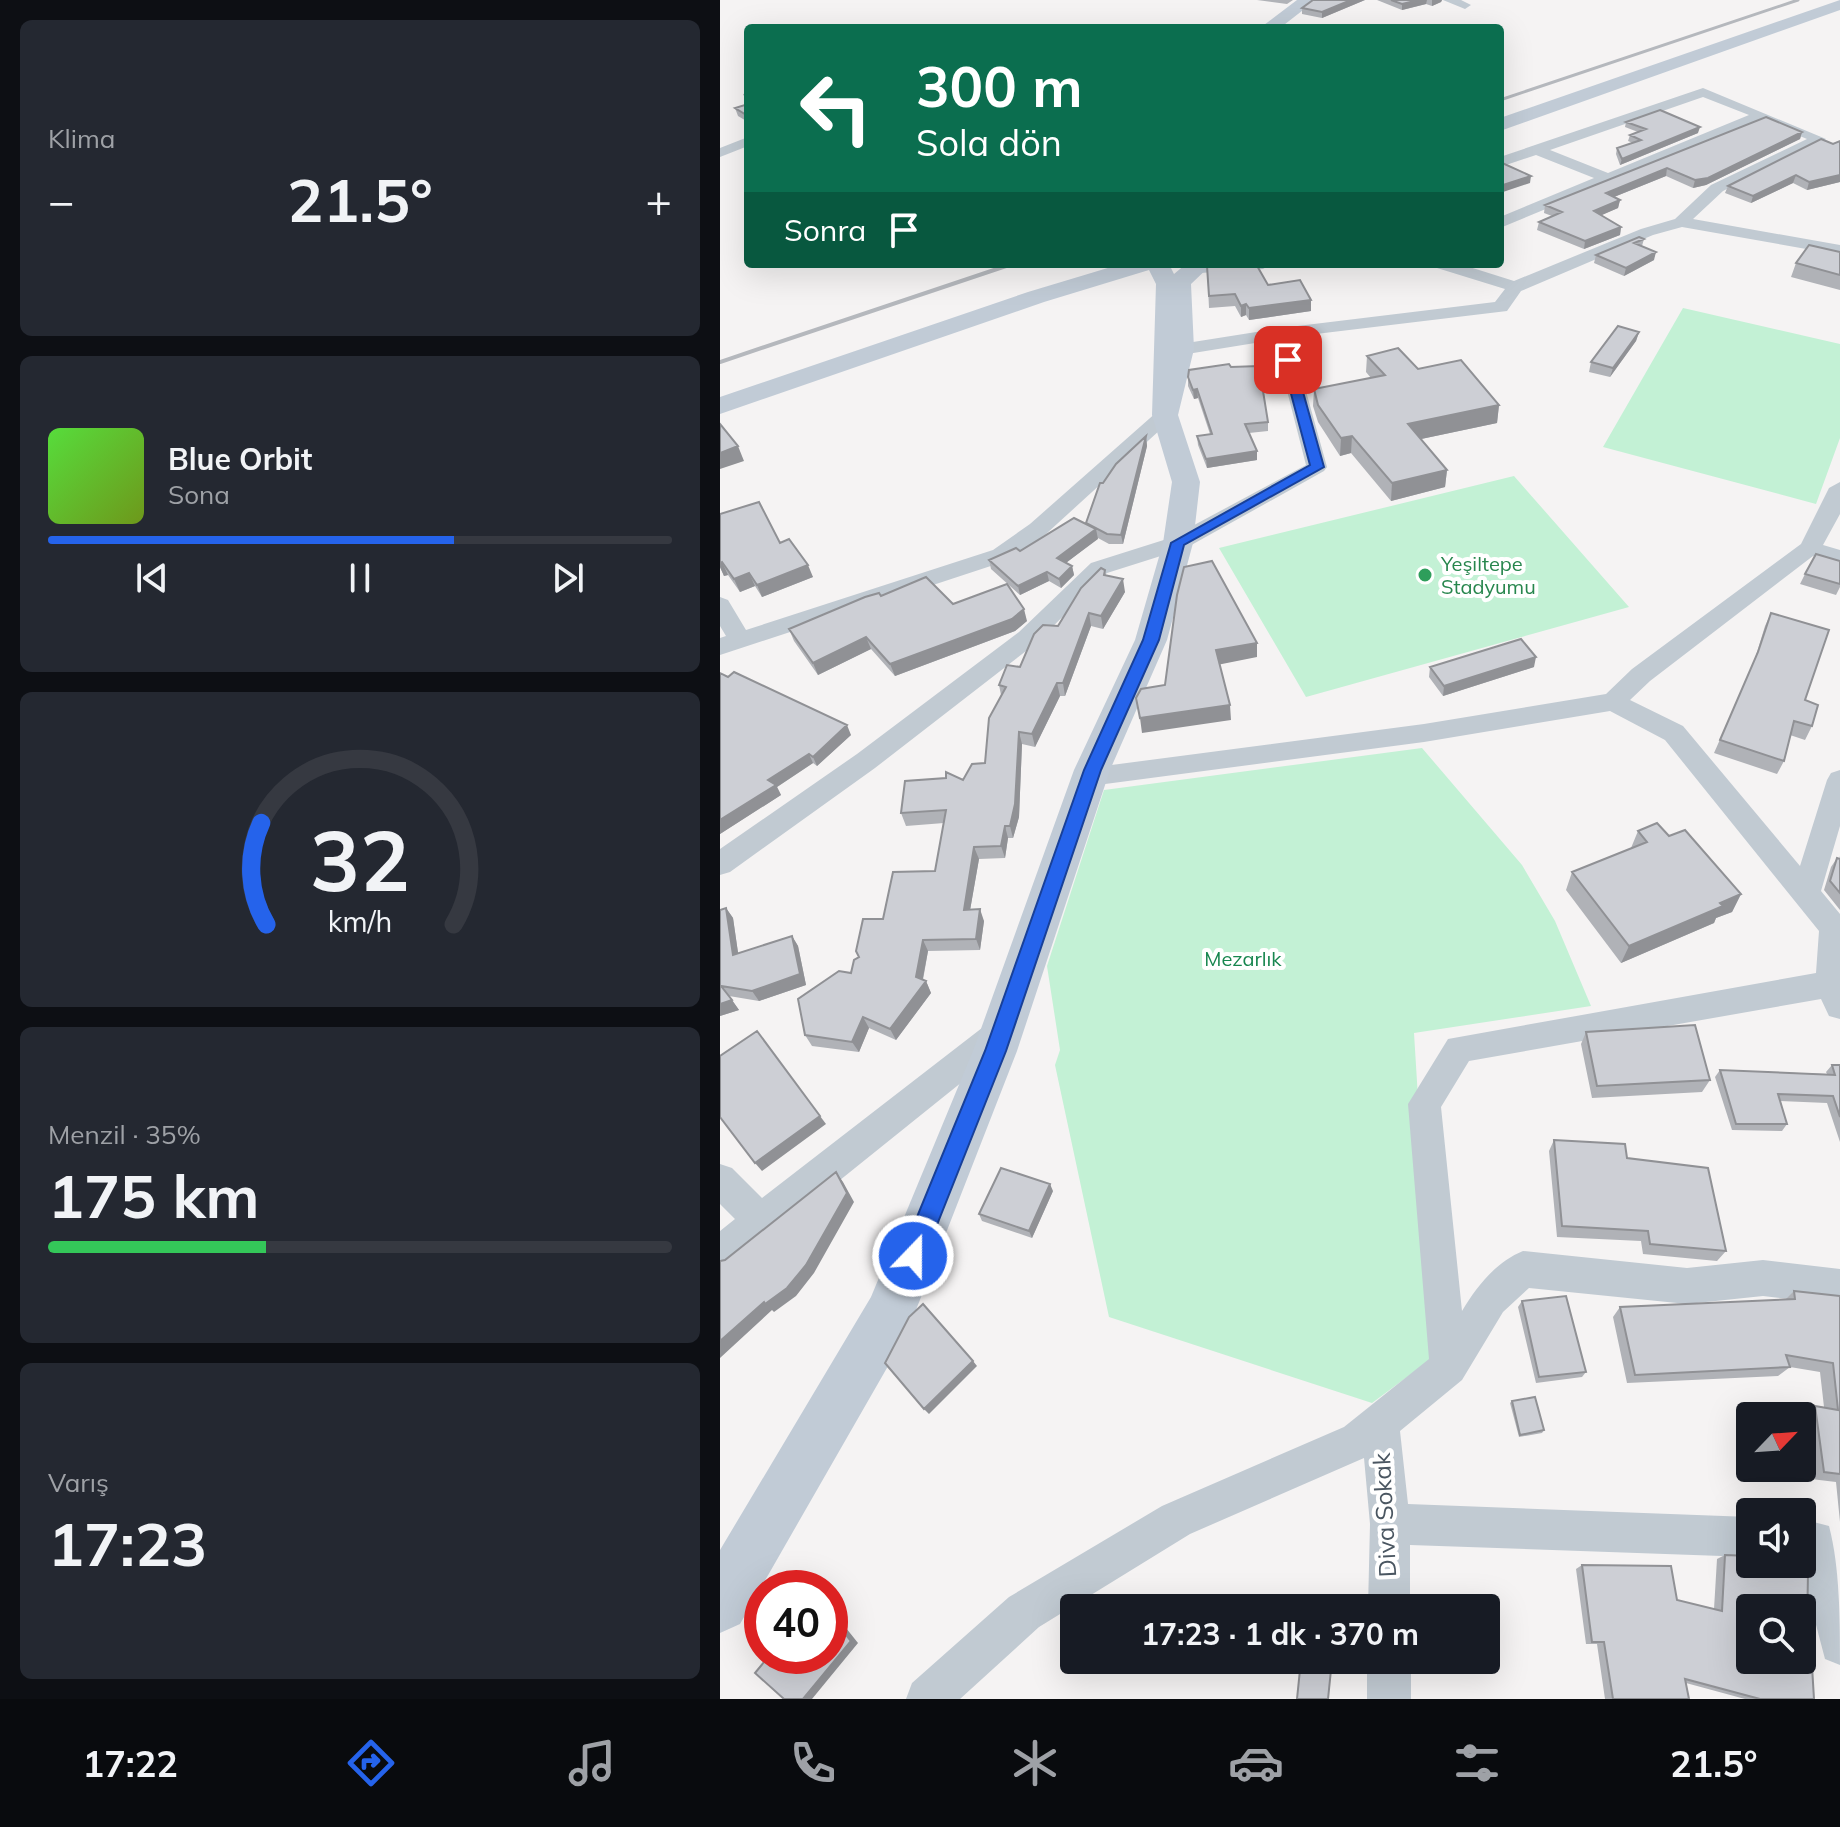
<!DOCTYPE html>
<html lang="tr">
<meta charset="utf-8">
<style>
:root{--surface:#171b24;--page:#242831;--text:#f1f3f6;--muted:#9ea1a6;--line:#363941;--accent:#2563eb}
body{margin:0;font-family:Mulish,sans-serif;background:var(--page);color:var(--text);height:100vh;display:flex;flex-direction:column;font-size:30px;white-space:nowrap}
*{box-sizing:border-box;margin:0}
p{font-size:26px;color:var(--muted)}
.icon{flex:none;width:44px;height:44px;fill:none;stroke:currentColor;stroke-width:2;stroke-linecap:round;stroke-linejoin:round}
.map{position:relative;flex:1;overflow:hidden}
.sheet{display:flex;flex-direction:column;gap:20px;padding:20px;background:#0d0f14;width:720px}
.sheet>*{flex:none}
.hud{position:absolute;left:24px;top:24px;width:760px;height:244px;border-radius:8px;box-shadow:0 8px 32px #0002;background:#0b6e4f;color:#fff;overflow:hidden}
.needle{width:52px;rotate:65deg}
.tools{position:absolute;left:1016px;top:1402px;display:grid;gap:16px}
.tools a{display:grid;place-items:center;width:80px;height:80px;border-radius:8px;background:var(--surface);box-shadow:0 8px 32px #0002;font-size:40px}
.speed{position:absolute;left:24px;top:1570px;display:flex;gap:16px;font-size:40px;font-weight:700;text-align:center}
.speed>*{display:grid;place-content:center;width:104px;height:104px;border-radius:50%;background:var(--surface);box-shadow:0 8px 32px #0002;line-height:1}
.speed .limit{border:12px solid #d22;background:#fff;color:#111}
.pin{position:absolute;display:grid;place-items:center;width:68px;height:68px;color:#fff;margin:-34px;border-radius:16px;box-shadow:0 4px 12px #0006}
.me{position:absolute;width:88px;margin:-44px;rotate:22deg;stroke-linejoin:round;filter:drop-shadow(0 0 6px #0008)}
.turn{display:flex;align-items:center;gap:28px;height:168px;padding:0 40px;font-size:36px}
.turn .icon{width:104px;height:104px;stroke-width:2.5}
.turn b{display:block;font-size:56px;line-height:68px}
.then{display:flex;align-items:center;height:76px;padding:0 40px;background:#0003;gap:16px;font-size:30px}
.big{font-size:60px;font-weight:700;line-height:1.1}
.sheet .card{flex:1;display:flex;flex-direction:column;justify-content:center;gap:12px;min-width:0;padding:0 28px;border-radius:12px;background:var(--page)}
.sheet .dial{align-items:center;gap:0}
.dial svg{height:208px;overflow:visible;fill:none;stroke:var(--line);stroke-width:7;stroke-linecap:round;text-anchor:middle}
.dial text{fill:var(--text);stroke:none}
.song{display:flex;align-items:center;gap:24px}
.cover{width:96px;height:96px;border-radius:12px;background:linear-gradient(135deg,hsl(110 70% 55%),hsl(80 70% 35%))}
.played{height:8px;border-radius:4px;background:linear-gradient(90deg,var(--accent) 65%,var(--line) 65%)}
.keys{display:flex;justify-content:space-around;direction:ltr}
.heat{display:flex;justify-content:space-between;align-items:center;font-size:44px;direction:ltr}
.charge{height:12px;border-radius:6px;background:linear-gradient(90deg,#34c759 35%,var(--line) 0)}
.trip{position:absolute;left:340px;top:1594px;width:440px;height:80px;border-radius:8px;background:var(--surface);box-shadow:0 8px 32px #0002;font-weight:700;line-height:80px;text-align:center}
.tabs{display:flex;height:128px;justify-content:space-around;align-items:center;background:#090b0e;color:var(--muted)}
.tabs .icon{width:56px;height:56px}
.tabs .on{color:var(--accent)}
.tabs b{font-size:36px;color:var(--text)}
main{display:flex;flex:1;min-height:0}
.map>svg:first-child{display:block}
</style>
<main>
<section class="sheet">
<div class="card"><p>Klima</p>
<div class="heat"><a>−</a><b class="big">21.5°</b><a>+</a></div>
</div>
<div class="card">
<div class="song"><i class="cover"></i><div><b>Blue Orbit</b><p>Sona</p></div></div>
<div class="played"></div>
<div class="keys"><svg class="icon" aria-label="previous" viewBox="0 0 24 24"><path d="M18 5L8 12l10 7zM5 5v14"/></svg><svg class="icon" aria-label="pause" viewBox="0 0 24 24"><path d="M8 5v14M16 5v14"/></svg><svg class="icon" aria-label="next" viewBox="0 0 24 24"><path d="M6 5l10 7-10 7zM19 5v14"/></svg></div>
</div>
<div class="card dial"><svg viewBox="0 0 100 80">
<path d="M14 69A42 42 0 1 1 86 69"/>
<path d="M14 69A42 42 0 0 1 12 30" stroke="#2563eb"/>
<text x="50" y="56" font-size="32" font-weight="700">32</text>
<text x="50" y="72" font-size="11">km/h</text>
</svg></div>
<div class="card"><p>Menzil · 35%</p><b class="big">175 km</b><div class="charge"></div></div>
<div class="card"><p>Varış</p><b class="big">17:23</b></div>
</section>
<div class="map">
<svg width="1120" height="1699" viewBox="0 0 1120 1699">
<rect width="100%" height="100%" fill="#f5f3f3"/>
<path fill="#c3f1d5" d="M963 308 1120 344V438L1096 504 883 447Z
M794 476 909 607 586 697 499 548Z
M702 748 802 865 835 921 871 1006 694 1033 714 1357 652 1403 389 1317 335 1065 340 1050 327 966 384 790Z"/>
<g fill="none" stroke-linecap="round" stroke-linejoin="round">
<path fill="#c1cad2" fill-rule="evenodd" d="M723 0H741L751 5 745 9Z
M983 88 1106 139 1003 191 973 219 1120 245V255L962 227 933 235 801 291 787 311 571 337 607 467 604 471 466 548 387 573 315 644 155 768 10 872 0 875V849L137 754 299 632 371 563 450 538 586 465 554 340 461 355 454 353 452 349 454 345 561 328 775 302 785 289 717 268 715 264H740L794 281 921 229 955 219 991 185 1087 139 1041 120 780 228V217L874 178 816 155 780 167V157ZM983 97 1029 115 888 173 830 150Z
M28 137V146L0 157V148Z
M485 264H551L543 269 480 273 477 269Z
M445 409 455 415 452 419 326 534 289 560 0 655V638L6 636 0 626V597L8 600 26 630 273 550 310 524 438 411Z
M1120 482V514L1103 545 1120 550V564L1093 556 930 681 910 700 963 726 1080 866 1107 780 1111 773 1120 770V826L1101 891 1120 914V1019L1109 1016 1101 999 749 1061 721 1107 742 1311C757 1286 776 1262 803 1251L967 1268 1043 1260 1120 1269V1305L1043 1296 967 1304 809 1288 783 1312 742 1380 680 1431 688 1504 1030 1517V1557L690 1545V1608H648L650 1524 644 1458 470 1534 319 1627 240 1699H186L192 1683 289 1597 442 1506 624 1427 709 1359 688 1104 728 1039 1096 973 1099 931 945 740 890 711 704 742 370 786 361 783 357 776 361 769 704 724 886 694 912 669 1081 544 1109 488Z
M282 1017 293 1021 298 1031 293 1041 13 1266 0 1271V1231L15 1219 0 1204V1164L12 1168 42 1198 271 1021Z
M1082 1519 1109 1526C1120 1568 1120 1620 1120 1665L1105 1659 1080 1564Z
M647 1660H691V1699H647Z"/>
<path fill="#c1cbd6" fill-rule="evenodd" d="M577 0H596L560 28H540Z
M1120 0V10L780 131V118Z
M401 264H449L454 274 466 264H492L471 284 474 349 458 415 480 482 473 543 447 640 390 770 297 1051 187 1333 20 1624 0 1633V1550L151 1297 253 1051 354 770 415 640 443 543 452 482 432 415 436 284 429 270 324 302 0 414V397L308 292Z"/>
<path stroke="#b5b8bd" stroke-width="3" d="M780 100 1078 0"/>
<path stroke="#b5b8bd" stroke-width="4" d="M0 362 292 264"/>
</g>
<path fill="#b0b2b7" d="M537 0H573L567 4Z
M645 0 602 18 582 14V8Z
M657 0H722L721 2 712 6 706 4 682 10Z
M28 93V122L18 116 15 108 28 104 23 94Z
M1046 117 1082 132 1080 139 986 185 973 188 946 176 894 197 900 200 898 208 881 215 901 227 900 235 864 249 817 230 819 222 832 216 824 213 825 205Z
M906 122 978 133 900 165 896 154 897 148 913 143 908 141 910 135 918 132 905 127Z
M1120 141V182L1087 190 1073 183 1031 203 1005 193 1008 186Z
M924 239 922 246 934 260 904 276 874 263 876 255Z
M1120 252V290L1071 277 1076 263Z
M487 266 591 300V311L529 320 526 315 521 317 515 306 489 308Z
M919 332 916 341 890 377 869 372 871 362Z
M647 356 698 369 779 405 777 423 701 439 727 470 725 487 671 501 631 453 620 456 598 422 593 406 594 389 651 378 646 372Z
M468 377 548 422V431L529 433 537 451V460L487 468 478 445 477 436 490 434 478 398 474 399 468 386Z
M426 436 427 446 403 544H389L378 538 346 563 352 566 354 575 341 588 329 581 300 595 271 569 269 560 300 551 366 524 383 483Z
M0 514 60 543 93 577 42 597 35 586 20 592 8 575 4 576 0 567Z
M1120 561V587L1116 595 1080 584 1085 574Z
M385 570 386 575 405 592 383 629 371 626 345 696H340L315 747 302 744 299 817 293 838H288L285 858 259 859 250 910 264 921 260 950 208 951 203 980 206 981 211 993 176 1040 149 1028 139 1052 92 1046 85 1035 131 973 139 957 163 919 215 871 224 823 186 826 181 813 243 780 265 763 281 695 279 685 300 667 338 626Z
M161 596 233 604 307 621 295 631 175 676 151 649 98 675 74 641 69 629Z
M1051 613 1085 700 1092 726 1085 740 1070 735 1064 761 1057 774 994 753 1033 665 1045 626Z
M710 667H814L723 696 709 677Z
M0 673 131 735 97 766 93 763 57 787 61 795 0 834Z
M918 831 949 836 1021 894 1012 912 996 918 994 923 901 963 846 890 852 872 911 848Z
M1120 856V910L1104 890 1111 867 1117 858 1119 859Z
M6 908 13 918 18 953 72 936 78 946 86 985 39 1001 9 996 19 1010 0 1016Z
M866 1032 990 1080 982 1092 872 1098 861 1044Z
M1112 1065H1120V1142L1107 1103 1060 1101 1067 1124 1062 1131 1012 1130 995 1077 1000 1070 1107 1074 1106 1072Z
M834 1140 907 1158 1006 1251 997 1261 923 1254 921 1241 837 1237 829 1151Z
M333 1191 312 1238 262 1221 259 1214Z
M1074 1291 1120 1296V1522L1116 1482 1091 1479 1083 1414 1095 1406 1104 1407 1100 1372 1070 1367 1058 1376 907 1383 893 1317 900 1307 1065 1300Z
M802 1301 866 1372 862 1377 816 1383 798 1307Z
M792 1401 824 1430 822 1433 799 1437 790 1403Z
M1005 1555 1087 1633 1094 1699H1025L966 1683 969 1699H885L877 1644H866L856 1569 862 1565 957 1600 994 1609 997 1559Z"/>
<path fill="#909195" d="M631 0H645L602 18V12Z
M699 0H707L706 4 682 10V4Z
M712 0H722L721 2 712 6Z
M980 127 978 133 900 165 902 159Z
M1082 132 1080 139 986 185 973 188 975 180Z
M947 168 946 176 884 201 886 193Z
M1076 175 1073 183 1031 203 1033 196Z
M1120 175V182L1087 190 1089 182Z
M811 176 810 183 780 193V186Z
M900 200 898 208 873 219 874 211Z
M901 227 900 235 864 249 865 241Z
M936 252 934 260 904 276 906 268Z
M591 300V311L529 320V308Z
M526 304V315L521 317V306Z
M919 332 916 341 890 377 893 368Z
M477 389 478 398 474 399 473 390Z
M779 405 777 423 687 442 688 424Z
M426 436 427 446 403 544 401 535Z
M632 436 631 453 620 456 621 438Z
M18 446 24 461 0 469V453Z
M537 451V460L487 468 486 459Z
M727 470 725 487 671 501 672 483Z
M376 529 378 539 339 568 337 558Z
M2 562 8 575 4 576 0 567V563Z
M88 565 93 577 42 597 37 585Z
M352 566 354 575 341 588 339 579Z
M327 572 329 581 300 595 298 586Z
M29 573 35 586 20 592 14 579Z
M403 579 405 592 383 629 381 616Z
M304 609 307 621 295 631 175 676 170 664Z
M369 613 371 626 345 696 343 683Z
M146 637 151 649 98 675 93 663Z
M537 643V657L497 665 496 650Z
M816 657 814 667 723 696 724 686Z
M337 683 340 696 315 747 312 734Z
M510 705 511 720 422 733 420 718Z
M127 725 131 735 97 766 93 757Z
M299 732 302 744 299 817 293 838 290 826Z
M89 754 93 763 57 787 61 795 0 834V820L48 780Z
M285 826 288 838 285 858 281 846Z
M254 847 259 859 248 922 244 910Z
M1021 894 1012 912 996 918 994 923 901 963 909 946Z
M6 908 13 918 20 966 13 955Z
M260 909 264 921 260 950 256 939Z
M72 936 78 946 86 985 39 1001 32 991Z
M203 940 208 951 201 988 206 981 211 993 176 1040 170 1029 196 977Z
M12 1000 19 1010 0 1016V1004Z
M143 1017 149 1028 139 1052 132 1042Z
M100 1116 106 1124 42 1171 35 1163Z
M116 1172 123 1182 134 1202 94 1273 76 1296 54 1312 52 1310 0 1358V1341L44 1302Z
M330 1184 333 1191 312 1238 309 1231Z
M253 1361 257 1366 209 1414 204 1409Z
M110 1608 138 1643 92 1699H83L110 1615Z"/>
<path fill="#cdcfd5" stroke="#909195" stroke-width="2" fill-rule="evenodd" d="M593 0H631L602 12 582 8Z
M671 0H699L682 4Z
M28 104V116L15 108Z
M940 110 980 127 902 159 897 148 921 140 910 135 926 129 906 122Z
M1046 117 1082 132 988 178 975 180 947 168 886 193 900 200 874 211 901 227 865 241 819 222 842 212 825 205Z
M1101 139 1113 144 1120 141V175L1089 182 1076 175 1033 196 1008 186Z
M780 162 811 176 780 186Z
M919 237 924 239 914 243 936 252 906 268 876 255Z
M1089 245 1120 252V275L1076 263Z
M506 264H536L548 285 580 280 591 300 529 308 526 304 521 306 515 294 489 296 487 266Z
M898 326 919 332 893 368 871 362Z
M678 348 698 369 741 360 779 405 688 424 727 470 672 483 632 436 621 438 598 405 594 389 665 375 647 356Z
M509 364 511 367 539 366 548 422 525 424 537 451 486 459 477 436 492 434 477 389 473 390 468 377 469 370Z
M0 424 18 446 0 453Z
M426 436 401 535 387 534 366 523 380 483H383L396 464Z
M39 502 60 543 69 539 88 565 37 585 29 573 14 579 2 562 0 563V514Z
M354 518 376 529 337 558 352 566 339 579 327 572 298 586 269 560 296 548 300 551Z
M1096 554 1120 561V584L1085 574Z
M492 561 537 643 496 650 510 705 420 718 416 698 421 689 445 685 457 595 464 567Z
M381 568 385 570 384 575 403 579 381 616 369 613 343 683H337L312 734 299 732 295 804 290 826H285L281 846 254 847 244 910 260 909 256 939 203 940 196 977 206 981 170 1029 143 1017 132 1042 85 1035 78 999 119 971 131 973 134 960 139 957 136 951 143 919H163L173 872 215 871 226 810 181 813 185 781 226 778V772L243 780 252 764 265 763 269 718 286 687 279 685 287 665 300 667 314 634 323 625 338 626 361 588Z
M206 577 233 604 287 584 304 609 292 619 170 664 146 637 93 663 69 629 145 597 159 593 161 596Z
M1051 613 1109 630 1085 700 1098 705 1092 726 1074 721 1064 761 1000 740 1038 652Z
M801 639 816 657 724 686 710 667Z
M14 672 127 725 93 757 89 754 48 780 56 785 0 820V673L8 677Z
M937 823 949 836 965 830 1021 894 1000 903 1003 906 909 946 852 872 927 842 918 831Z
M1117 858 1120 859V893L1110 881Z
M6 908 13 955 72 936 80 974 32 991 1 986 12 1000 0 1004V910Z
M975 1025 990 1080 877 1086 866 1032Z
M37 1031 100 1116 35 1163 0 1117V1056Z
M1112 1065H1120V1117L1113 1096 1058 1094 1067 1124H1016L1000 1070 1115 1075Z
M834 1140 905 1144 907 1158 988 1168 1006 1251 930 1244 928 1231 842 1226Z
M281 1168 330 1184 309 1231 259 1214Z
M116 1172 127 1193 86 1265 67 1288 45 1304 44 1302 0 1341V1261L5 1260Z
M1074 1291 1120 1296V1474L1104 1472 1095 1406 1118 1410 1113 1363 1066 1355 1070 1367 915 1375 900 1307 1075 1299Z
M846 1296 866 1372 819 1377 802 1301Z
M203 1304 253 1361 204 1409 165 1363 189 1317Z
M815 1397 824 1430 800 1435 792 1401Z
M1005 1555 1030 1556V1564H1064L1088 1572 1087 1633H1090L1094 1699H1040L965 1679 969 1699H893L884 1642H872L862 1565 951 1566 957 1600 1002 1611ZM1030 1608H1082V1660H1030Z
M110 1615 131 1641 83 1699H64L35 1673 49 1656H110Z
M494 1660H508V1663Z
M581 1660H612L608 1699H577Z"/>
<path fill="#2563eb" stroke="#184099" stroke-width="2" d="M568 356 574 360 604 467 464 545 439 640 381 770 286 1051 201 1265 193 1268 185 1265 181 1256 265 1051 364 770 423 640 451 543 590 465 562 360Z"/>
<circle fill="#2e9e5b" stroke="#fff" stroke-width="3" cx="705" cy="575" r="8"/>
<g text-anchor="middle" stroke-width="8" stroke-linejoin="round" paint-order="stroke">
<g font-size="20" fill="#27864d" stroke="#fff" text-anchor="start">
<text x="721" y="571">Yeşiltepe<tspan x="721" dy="23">Stadyumu</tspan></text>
</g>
<g font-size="20" fill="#17864f" stroke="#fff">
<text x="523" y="966">Mezarlık</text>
</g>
<g font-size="24" fill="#4a5661" stroke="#fff">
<text transform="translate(665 1515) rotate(-93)" y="8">Diva Sokak</text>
</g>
</g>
</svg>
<div class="tools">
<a><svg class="needle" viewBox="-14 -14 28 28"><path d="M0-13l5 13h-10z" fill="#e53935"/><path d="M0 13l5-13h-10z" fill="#9ea1a6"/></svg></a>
<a><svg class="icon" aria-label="sound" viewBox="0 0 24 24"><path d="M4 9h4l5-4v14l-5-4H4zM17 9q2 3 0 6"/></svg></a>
<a><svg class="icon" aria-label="search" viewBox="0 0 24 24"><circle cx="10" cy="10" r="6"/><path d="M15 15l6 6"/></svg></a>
</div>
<div class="speed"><div class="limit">40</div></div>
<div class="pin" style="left:568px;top:360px;background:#d93025"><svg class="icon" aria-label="arrive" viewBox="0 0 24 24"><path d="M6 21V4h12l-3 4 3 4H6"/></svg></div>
<svg class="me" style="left:193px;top:1256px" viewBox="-20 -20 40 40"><circle r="17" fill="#2563eb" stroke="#fff" stroke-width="3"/><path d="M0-11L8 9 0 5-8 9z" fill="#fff"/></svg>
<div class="trip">17:23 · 1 dk · 370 m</div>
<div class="hud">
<div class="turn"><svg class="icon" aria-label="left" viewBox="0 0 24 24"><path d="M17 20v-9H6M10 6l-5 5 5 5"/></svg><div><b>300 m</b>Sola dön</div></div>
<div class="then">Sonra<svg class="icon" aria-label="arrive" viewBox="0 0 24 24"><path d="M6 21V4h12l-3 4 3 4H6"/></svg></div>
</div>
</div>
</main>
<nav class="tabs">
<b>17:22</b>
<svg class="icon on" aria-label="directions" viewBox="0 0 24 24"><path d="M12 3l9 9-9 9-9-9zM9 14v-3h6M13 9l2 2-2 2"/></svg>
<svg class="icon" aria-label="music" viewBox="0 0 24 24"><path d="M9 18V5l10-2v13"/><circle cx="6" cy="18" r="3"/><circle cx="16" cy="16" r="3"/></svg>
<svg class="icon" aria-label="phone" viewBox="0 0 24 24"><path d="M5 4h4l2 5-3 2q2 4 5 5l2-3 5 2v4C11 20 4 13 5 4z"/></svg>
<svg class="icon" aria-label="climate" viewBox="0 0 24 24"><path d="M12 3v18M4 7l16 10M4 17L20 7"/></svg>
<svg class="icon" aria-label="car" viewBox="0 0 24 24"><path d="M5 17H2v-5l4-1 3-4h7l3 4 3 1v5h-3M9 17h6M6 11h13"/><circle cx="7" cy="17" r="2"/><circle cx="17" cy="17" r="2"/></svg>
<svg class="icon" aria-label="filters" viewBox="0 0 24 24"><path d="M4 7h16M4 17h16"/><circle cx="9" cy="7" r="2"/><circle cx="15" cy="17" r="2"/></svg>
<b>21.5°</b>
</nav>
